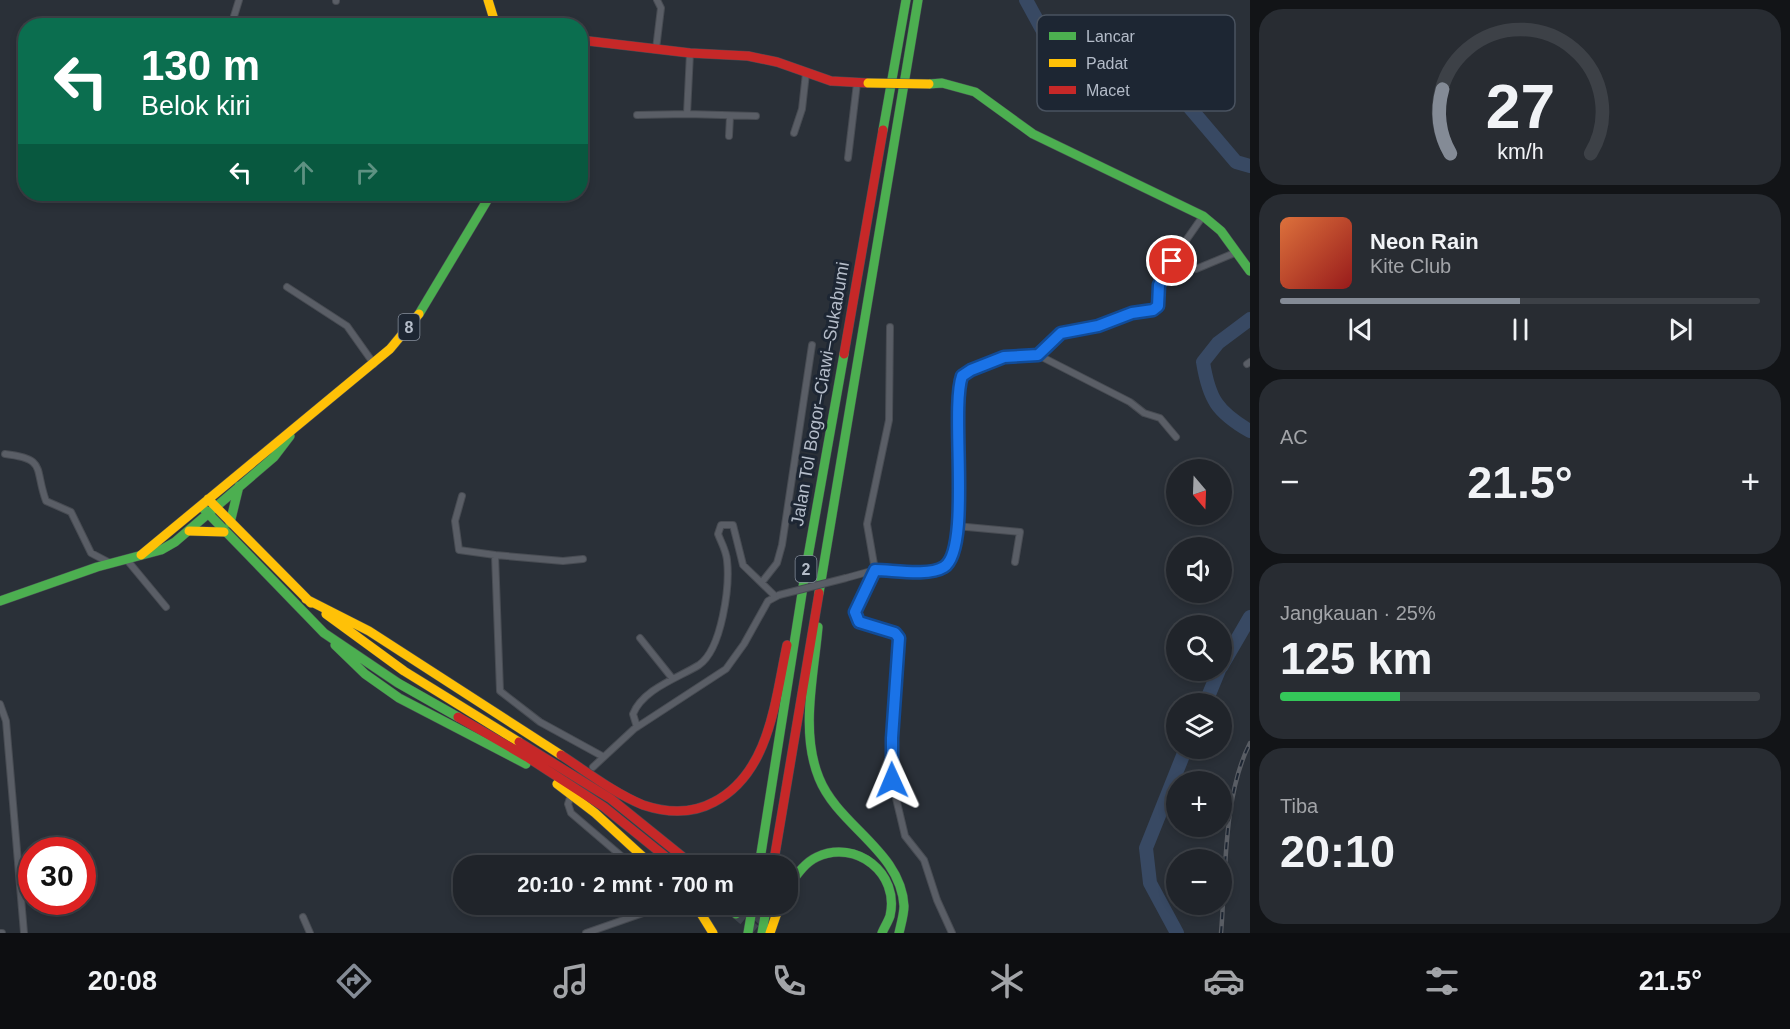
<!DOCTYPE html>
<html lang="id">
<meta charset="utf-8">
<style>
:root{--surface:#20242a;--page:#282c32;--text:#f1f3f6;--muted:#a2a4a8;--line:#3d4147;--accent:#848b96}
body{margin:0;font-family:Helvetica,sans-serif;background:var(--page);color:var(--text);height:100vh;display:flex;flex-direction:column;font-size:22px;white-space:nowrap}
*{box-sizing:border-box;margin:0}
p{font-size:20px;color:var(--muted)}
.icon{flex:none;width:33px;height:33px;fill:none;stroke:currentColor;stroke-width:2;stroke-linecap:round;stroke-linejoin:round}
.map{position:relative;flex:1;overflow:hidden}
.panel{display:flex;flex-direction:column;gap:9px;padding:9px;background:#121417;width:540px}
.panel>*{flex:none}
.banner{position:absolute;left:18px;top:18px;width:570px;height:183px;border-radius:24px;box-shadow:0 3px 9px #0003,0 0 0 2px var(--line);background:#0b6e4f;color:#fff;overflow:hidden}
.needle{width:39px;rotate:161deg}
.controls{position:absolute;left:1166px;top:459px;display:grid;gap:12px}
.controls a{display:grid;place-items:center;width:66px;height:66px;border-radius:50%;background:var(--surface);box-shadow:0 3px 9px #0003,0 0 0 2px var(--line);font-size:30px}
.speed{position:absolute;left:18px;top:837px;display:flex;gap:12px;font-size:30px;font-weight:700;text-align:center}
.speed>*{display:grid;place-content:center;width:78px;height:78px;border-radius:50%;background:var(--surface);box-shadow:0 3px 9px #0003,0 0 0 2px var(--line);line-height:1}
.speed .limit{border:9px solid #d22;background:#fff;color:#111}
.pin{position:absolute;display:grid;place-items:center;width:51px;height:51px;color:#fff;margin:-26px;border:3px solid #fff;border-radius:50%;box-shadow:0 2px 6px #0007}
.me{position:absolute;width:66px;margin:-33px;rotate:359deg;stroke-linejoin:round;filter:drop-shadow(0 0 4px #0008)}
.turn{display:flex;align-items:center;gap:21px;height:126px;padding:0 24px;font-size:27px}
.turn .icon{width:78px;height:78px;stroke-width:2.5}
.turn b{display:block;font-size:42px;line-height:51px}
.lanes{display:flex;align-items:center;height:57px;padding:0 24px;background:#0003;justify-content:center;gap:30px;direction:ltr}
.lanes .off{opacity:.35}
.big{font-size:45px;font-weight:700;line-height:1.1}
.panel .tile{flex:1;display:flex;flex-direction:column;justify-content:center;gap:9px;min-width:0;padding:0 21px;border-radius:24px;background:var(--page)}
.panel .dial{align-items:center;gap:0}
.dial svg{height:156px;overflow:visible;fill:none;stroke:var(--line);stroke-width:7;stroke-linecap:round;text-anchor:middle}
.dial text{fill:var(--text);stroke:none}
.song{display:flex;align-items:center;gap:18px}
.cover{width:72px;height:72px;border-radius:9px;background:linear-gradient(135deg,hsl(20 70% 55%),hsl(0 70% 35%))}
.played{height:6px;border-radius:3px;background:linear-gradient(90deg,var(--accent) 50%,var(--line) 50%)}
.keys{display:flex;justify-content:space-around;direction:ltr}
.heat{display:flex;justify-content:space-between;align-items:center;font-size:33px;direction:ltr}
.charge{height:9px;border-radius:4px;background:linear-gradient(90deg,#34c759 25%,var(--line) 0)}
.trip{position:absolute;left:453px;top:855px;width:345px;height:60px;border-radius:24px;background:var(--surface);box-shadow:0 3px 9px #0003,0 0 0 2px var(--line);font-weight:700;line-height:60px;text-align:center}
.tab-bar{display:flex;height:96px;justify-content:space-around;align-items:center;background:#0d0e11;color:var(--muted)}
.tab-bar .icon{width:42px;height:42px}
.tab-bar .on{color:var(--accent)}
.tab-bar b{font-size:27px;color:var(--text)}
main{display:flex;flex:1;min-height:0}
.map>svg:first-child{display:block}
</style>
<main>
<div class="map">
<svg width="1250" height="933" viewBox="0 0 1250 933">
<rect width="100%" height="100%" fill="#2a3038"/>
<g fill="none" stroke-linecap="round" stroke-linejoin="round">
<path stroke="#384963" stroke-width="14" d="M1026 0 1056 55 1079 62 1120 55 1156 68 1236 162 1250 166
M1250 319 1218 343 1203 362C1209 399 1217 412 1250 431
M1221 667 1250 617
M1205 704 1219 670
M1177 933 1150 883 1146 848 1186 748"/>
<path stroke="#3f454e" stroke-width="10" stroke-dasharray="10 5" stroke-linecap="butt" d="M743 904 776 932
M736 914 759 933"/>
<defs>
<path id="street" d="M336 1V0
M231 26 239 0
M656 49 661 8 657 0
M687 114 756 116
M637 115 687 114 690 53
M794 133 802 109 806 73
M729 136 730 116
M848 158 857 83
M1196 269 1237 252
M287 287 347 326 374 364
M890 327 889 420 867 524 875 570 855 615 859 622 895 633 899 638 892 738 895 794 905 836 924 860 937 900 952 933
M1038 355 1130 402 1144 413 1160 418 1176 437
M1247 364 1250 362
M5 454C47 459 34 468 46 501L71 512 91 553 110 563
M462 496 455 521 459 550 495 555
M956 526 1020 532 1015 562
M583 559 563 561 495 555 500 691 540 722 602 756
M127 560 166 607
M846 578 875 570 915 572 945 566C968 537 957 428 958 388L964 374 1009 356 1038 355 1063 332 1098 326 1132 313 1156 308 1159 285 1166 269 1203 216
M762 582 777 563 782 545 812 345
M640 638 672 678
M0 704 6 721 24 933
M637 727 633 714C643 689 678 678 699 665 722 649 730 586 727 560 726 550 721 542 718 534L721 525H733L743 565 775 596
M593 767 634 729 726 669 744 644 768 601 779 595
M570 798 568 804 571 813 633 866
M303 917 310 933
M0 933H2
M586 933 649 911 653 904"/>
<path id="fast" d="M929 84 942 83 975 92 1033 134 1203 216 1221 231 1250 271
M883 130 906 0
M419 314 491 194
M201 506 324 633 398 683 458 717
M230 523 239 486
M819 593 918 0
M0 601 97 567 161 550 175 542 274 457 290 436
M818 627C814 674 800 732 819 778 838 826 901 851 904 906 904 914 901 924 899 933
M335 645 365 674 399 698 526 764
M759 866 806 568 844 354
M788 887C796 876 804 863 817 857 856 839 900 873 890 916 888 922 884 928 882 933
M725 904 736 914
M748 933 753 904
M762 933 767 904"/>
<path id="slow" d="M488 0 496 26
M208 499 311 603
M189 531 224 532
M141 555 390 349 419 314
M306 599 369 631 561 755
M326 614 404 671 519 742
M557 784 595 813 653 866
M695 904 713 933
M770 933 780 904"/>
<path id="jam" d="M580 40 690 53 748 56 777 62 831 81 868 83
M844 354 883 130
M458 717 527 757 604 807 677 866
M519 742 611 799 694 866
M561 755C587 772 614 793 643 805 667 813 692 814 714 802 770 773 775 700 787 645
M773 866 819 593"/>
</defs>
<use href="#street" stroke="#484c53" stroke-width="8"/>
<use href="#fast" stroke="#484c53" stroke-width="10"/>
<use href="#slow" stroke="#484c53" stroke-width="10"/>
<use href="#jam" stroke="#484c53" stroke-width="10"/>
<use href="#street" stroke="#5a5e66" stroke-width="6"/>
<use href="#fast" stroke="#4caf50" stroke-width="9"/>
<use href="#slow" stroke="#ffc107" stroke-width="9"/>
<use href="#jam" stroke="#c62828" stroke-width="9"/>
<defs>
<path id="rail" d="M1221 933C1226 875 1223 795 1250 743"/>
</defs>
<use href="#rail" stroke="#595d64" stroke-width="4.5"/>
<use href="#rail" stroke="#1d2633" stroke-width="2" stroke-dasharray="7" stroke-linecap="butt"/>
<defs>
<path id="street-bridge" d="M779 595 846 578"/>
<path id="slow-bridge" d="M868 83 929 84"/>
</defs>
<use href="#street-bridge" stroke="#484c53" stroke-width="8" stroke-linecap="butt"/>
<use href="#slow-bridge" stroke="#484c53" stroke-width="10" stroke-linecap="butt"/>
<use href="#street-bridge" stroke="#5a5e66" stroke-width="6"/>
<use href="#slow-bridge" stroke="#ffc107" stroke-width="9"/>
</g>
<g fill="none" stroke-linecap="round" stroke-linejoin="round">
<defs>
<path id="route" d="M892 780V738L899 638 895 633 859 622 855 612 875 570C893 570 928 577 944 567 972 549 950 410 962 376L971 370 1004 357 1038 355 1061 333 1098 326 1132 313 1153 310 1158 306 1159 285 1172 261"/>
</defs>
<use href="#route" stroke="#114b97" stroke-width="15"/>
<use href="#route" stroke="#1a73e8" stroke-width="10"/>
</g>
<g text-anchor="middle" stroke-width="6" stroke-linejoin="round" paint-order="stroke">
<g fill="#1d2633" stroke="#878f9c" stroke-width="1.5">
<rect x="398.5" y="314" width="21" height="26" rx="4.5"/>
<rect x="795.5" y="556" width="21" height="26" rx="4.5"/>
</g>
<g font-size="16" font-weight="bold" fill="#b4bcc9">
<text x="409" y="333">8</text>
<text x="806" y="575">2</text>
</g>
<g font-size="18" fill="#b4bcc9" stroke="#1d2633">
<text transform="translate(820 394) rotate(-80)" y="6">Jalan Tol Bogor–Ciawi–Sukabumi</text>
</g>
</g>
<rect x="1037" y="15" width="198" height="96" rx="9" fill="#1d2633" stroke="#4a5360" stroke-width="1.5"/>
<rect x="1049" y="32" width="27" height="8" fill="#4caf50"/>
<rect x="1049" y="59" width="27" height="8" fill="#ffc107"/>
<rect x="1049" y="86" width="27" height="8" fill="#c62828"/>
<g font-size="16" fill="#b4bcc9">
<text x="1086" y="42">Lancar</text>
<text x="1086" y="69">Padat</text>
<text x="1086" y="96">Macet</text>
</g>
</svg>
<div class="controls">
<a><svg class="needle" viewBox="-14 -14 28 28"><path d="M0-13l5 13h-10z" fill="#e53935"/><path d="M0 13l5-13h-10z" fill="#a2a4a8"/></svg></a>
<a><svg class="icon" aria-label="sound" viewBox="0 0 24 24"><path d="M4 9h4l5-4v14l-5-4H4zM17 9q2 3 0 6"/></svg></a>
<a><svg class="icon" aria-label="search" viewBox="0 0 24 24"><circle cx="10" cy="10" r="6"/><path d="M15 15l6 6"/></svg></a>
<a><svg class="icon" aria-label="layers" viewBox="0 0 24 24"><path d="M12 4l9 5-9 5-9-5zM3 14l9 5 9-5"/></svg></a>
<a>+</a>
<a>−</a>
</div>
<div class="speed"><div class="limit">30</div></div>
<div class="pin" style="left:1172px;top:261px;background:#d93025"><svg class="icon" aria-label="arrive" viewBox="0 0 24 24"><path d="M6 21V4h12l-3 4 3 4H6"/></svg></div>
<svg class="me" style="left:892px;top:780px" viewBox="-20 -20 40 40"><path d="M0-17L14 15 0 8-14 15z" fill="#1a73e8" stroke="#fff" stroke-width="4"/></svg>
<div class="trip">20:10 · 2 mnt · 700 m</div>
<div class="banner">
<div class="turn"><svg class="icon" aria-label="left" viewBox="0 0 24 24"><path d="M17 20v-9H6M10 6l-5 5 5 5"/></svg><div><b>130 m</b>Belok kiri</div></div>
<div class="lanes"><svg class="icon" aria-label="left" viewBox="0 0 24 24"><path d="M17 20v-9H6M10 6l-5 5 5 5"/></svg><svg class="icon off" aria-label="ahead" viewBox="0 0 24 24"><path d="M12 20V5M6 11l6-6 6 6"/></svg><svg class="icon off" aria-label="right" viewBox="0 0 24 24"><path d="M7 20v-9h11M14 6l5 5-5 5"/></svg></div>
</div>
</div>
<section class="panel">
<div class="tile dial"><svg viewBox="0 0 100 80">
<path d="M14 69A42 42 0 1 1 86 69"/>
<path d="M14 69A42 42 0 0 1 10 36" stroke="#848b96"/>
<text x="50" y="56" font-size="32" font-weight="700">27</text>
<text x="50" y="72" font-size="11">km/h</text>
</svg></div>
<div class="tile">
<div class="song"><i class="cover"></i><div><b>Neon Rain</b><p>Kite Club</p></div></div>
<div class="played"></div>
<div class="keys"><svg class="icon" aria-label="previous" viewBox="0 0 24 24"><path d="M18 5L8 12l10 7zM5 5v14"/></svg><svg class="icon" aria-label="pause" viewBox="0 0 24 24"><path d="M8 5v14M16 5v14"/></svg><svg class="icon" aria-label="next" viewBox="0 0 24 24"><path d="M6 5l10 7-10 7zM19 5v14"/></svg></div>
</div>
<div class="tile"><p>AC</p>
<div class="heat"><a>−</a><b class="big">21.5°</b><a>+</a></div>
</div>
<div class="tile"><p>Jangkauan · 25%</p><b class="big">125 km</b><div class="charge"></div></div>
<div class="tile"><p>Tiba</p><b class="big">20:10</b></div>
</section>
</main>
<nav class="tab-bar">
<b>20:08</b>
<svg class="icon on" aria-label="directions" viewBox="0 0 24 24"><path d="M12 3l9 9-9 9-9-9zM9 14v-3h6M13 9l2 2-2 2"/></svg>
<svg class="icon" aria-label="music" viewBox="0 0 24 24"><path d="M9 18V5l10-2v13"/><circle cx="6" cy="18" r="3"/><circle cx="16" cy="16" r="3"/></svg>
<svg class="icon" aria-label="phone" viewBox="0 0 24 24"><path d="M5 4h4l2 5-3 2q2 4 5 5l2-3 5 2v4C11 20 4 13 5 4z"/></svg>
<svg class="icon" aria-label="climate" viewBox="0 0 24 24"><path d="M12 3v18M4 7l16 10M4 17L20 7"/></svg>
<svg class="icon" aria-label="car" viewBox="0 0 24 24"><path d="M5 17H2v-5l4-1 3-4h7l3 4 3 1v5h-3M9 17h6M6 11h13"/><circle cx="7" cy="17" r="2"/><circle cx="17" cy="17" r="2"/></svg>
<svg class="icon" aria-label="filters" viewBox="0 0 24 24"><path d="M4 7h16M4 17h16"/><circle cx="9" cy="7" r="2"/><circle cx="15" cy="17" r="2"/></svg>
<b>21.5°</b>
</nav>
